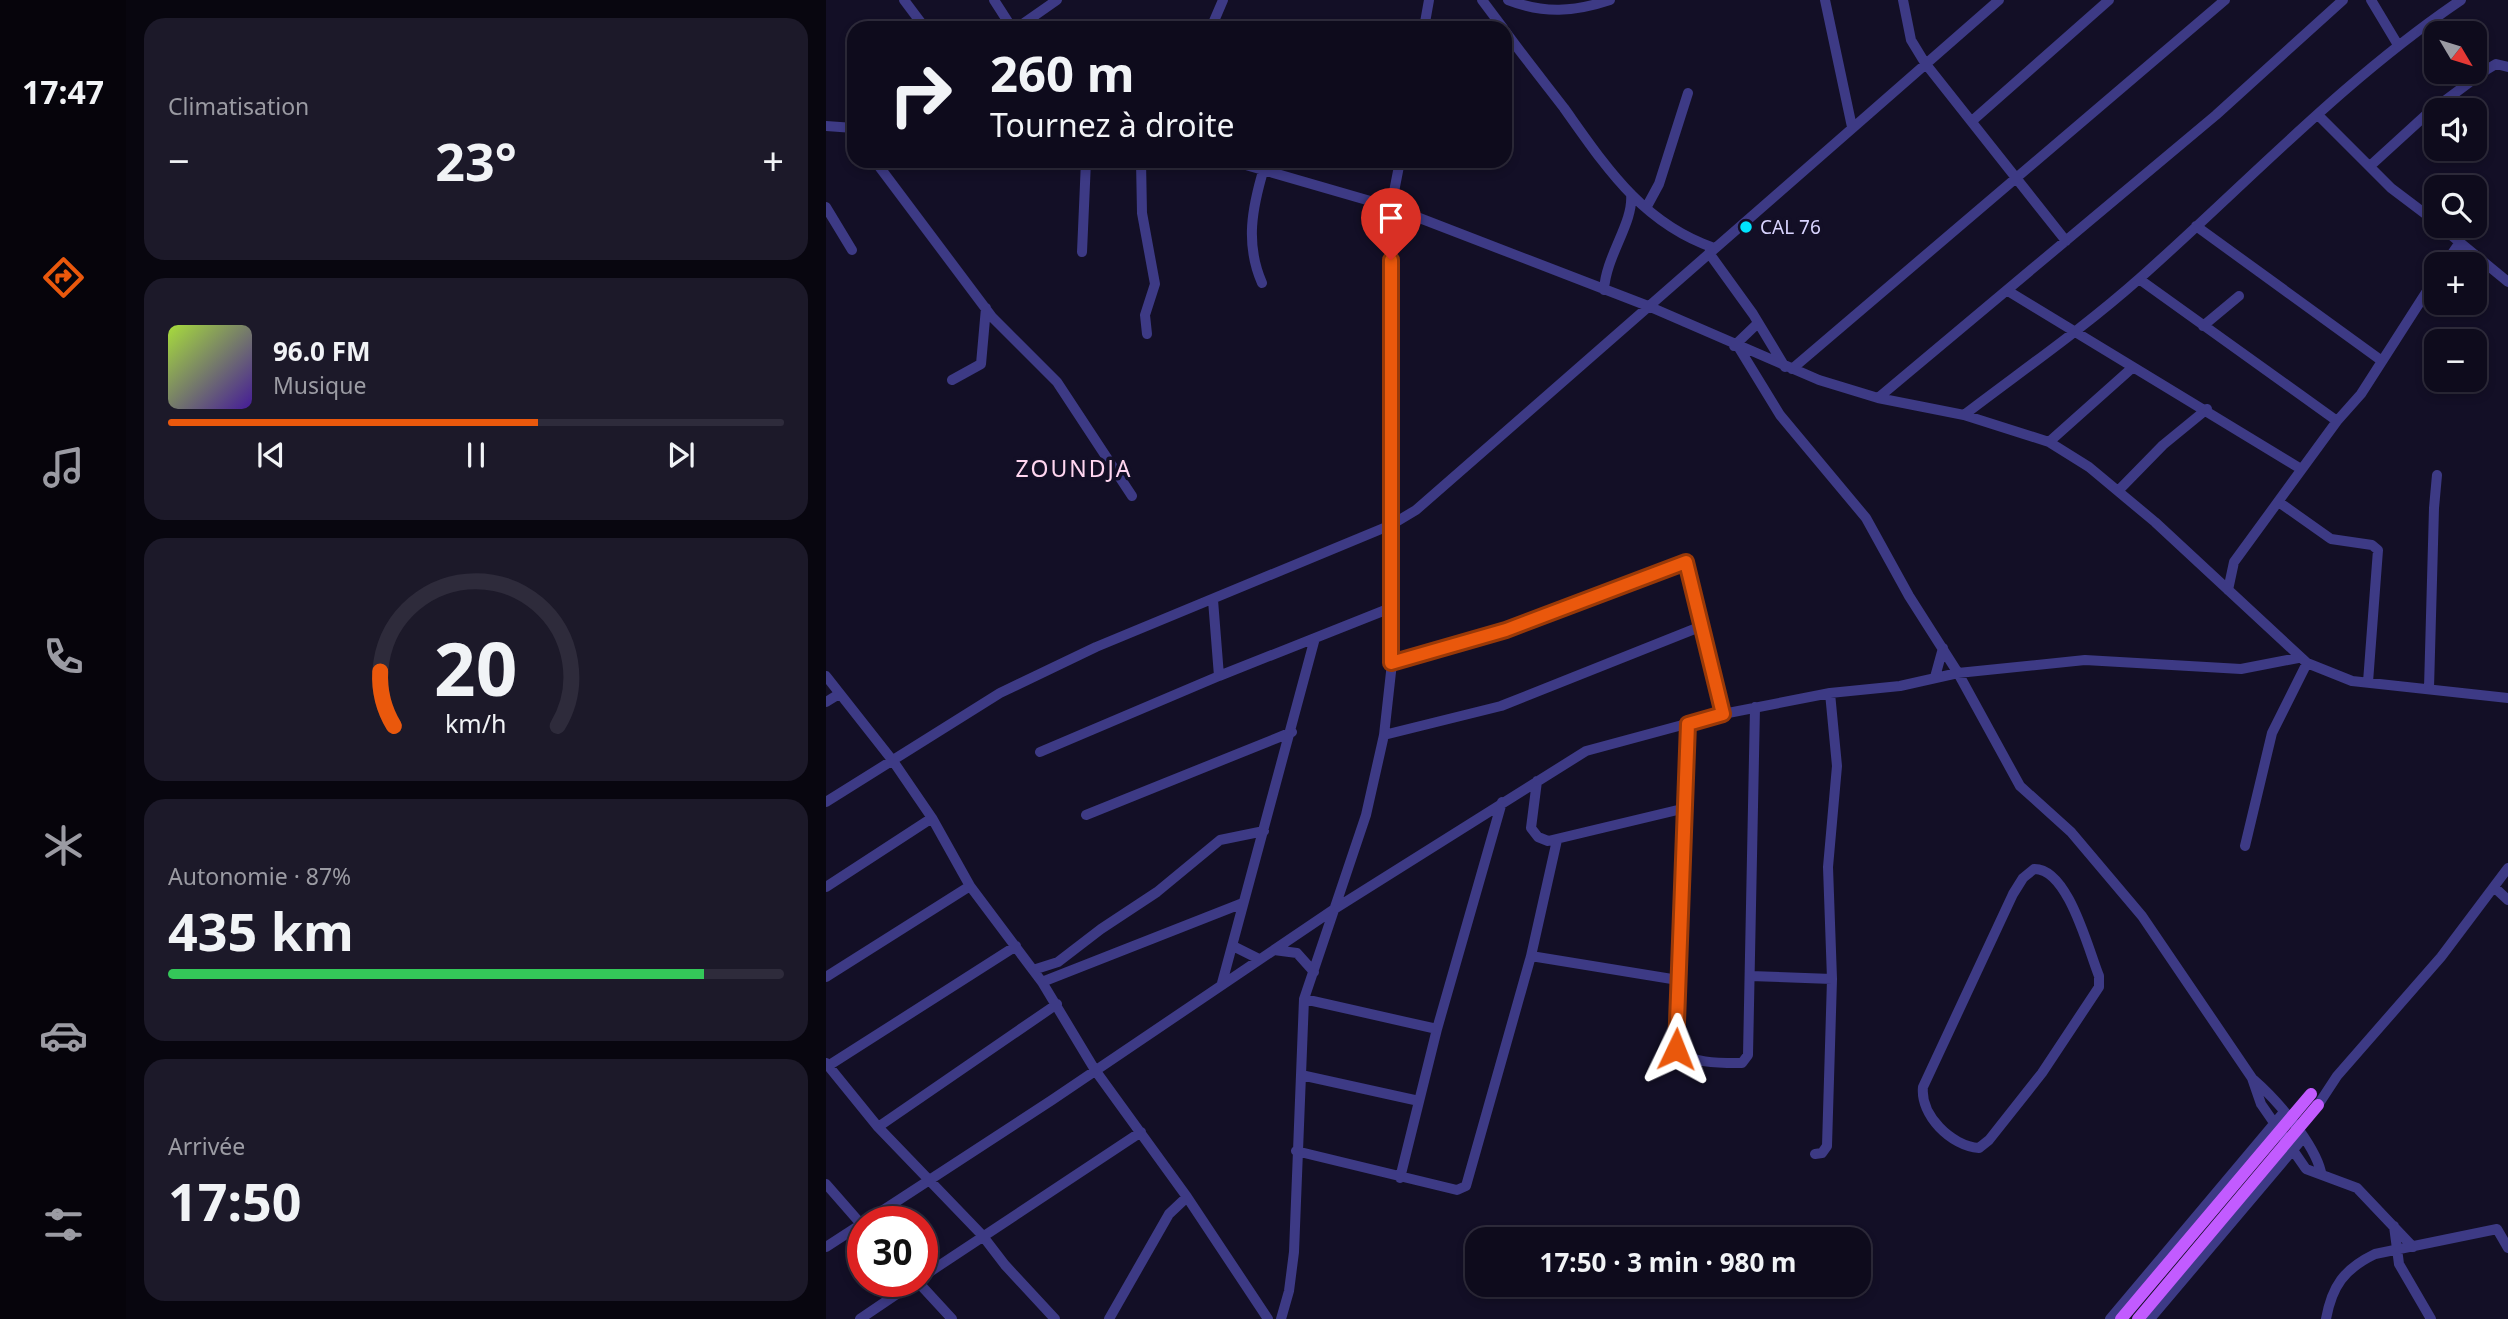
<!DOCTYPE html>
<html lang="fr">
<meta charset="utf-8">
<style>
:root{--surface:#0e0b1c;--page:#1c1929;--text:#f1f3f6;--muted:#9b9ba3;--line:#2e2b3b;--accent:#ea580c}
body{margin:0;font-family:"Noto Sans",sans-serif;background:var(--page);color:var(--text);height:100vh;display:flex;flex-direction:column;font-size:26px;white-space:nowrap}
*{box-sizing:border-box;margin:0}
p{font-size:23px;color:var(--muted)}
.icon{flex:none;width:38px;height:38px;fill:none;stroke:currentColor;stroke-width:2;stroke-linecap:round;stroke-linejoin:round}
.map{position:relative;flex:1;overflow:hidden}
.panel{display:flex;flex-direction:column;gap:18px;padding:18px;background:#08060f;width:700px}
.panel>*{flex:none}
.hud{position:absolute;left:21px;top:21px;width:665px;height:147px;border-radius:21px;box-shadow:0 4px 10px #0003,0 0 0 2px var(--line);background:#0e0b1c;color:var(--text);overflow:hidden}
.needle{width:46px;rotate:128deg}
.tools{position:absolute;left:1598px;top:21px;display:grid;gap:14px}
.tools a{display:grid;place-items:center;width:63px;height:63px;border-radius:14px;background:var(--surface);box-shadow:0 4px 10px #0003,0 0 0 2px var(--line);font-size:35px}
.speed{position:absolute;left:21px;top:1206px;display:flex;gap:14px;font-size:35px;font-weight:700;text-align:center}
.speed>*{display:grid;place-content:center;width:91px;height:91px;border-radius:50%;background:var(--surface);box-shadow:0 4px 10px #0003,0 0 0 2px var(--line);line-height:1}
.speed .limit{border:10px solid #d22;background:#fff;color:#111}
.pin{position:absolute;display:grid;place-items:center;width:60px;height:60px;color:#fff;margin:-72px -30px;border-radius:50% 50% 50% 0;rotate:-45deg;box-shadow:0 0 7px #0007}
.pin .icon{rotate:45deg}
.me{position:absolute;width:77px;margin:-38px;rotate:2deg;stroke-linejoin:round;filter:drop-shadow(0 0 5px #0008)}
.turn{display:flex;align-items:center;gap:24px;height:147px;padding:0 28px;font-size:32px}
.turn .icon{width:91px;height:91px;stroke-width:2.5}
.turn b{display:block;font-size:49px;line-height:60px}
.big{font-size:52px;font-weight:700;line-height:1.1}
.panel .widget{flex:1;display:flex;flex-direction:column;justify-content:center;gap:10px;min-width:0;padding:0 24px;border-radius:21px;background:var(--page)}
.panel .dial{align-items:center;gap:0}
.dial svg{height:182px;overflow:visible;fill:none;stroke:var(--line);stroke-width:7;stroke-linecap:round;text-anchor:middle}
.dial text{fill:var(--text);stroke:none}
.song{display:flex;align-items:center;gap:21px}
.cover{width:84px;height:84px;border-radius:10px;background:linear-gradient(135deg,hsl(80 70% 55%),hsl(260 70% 35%))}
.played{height:7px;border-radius:4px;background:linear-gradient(90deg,var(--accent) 60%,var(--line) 60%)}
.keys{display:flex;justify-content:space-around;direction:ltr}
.heat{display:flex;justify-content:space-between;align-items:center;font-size:38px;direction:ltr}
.charge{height:10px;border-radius:5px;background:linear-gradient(90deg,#34c759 87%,var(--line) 0)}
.trip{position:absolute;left:639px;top:1227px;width:406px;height:70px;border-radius:21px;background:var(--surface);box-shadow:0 4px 10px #0003,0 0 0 2px var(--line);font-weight:700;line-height:70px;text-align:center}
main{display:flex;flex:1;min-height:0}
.dock{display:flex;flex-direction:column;width:126px;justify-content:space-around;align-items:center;background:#06040b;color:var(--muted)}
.dock .icon{width:49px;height:49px}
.dock .current{color:var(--accent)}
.dock b{font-size:32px;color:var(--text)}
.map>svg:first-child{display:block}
</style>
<main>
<nav class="dock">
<b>17:47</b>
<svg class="icon current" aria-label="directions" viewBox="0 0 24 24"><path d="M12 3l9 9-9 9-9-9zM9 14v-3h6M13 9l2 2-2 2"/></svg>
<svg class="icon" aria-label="music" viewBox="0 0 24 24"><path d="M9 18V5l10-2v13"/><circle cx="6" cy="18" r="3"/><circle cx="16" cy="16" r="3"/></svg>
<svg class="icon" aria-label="phone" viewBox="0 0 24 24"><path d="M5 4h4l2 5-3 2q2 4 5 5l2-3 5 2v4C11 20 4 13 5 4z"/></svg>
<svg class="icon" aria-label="climate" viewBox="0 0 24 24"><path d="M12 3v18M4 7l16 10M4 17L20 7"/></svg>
<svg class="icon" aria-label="car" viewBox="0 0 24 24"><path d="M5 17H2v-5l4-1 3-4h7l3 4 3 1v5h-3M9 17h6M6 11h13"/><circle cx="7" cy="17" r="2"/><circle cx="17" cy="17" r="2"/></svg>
<svg class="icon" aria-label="filters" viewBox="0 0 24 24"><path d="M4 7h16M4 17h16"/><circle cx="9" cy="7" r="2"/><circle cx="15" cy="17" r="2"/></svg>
</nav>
<section class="panel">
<div class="widget"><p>Climatisation</p>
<div class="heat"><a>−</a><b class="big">23°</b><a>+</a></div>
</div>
<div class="widget">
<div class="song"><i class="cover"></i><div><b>96.0 FM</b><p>Musique</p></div></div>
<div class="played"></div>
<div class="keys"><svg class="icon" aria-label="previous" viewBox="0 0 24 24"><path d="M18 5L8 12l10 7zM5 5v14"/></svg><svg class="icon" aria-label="pause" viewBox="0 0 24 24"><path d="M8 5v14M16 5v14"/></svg><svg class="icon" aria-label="next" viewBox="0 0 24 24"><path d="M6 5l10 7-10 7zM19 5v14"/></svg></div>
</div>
<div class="widget dial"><svg viewBox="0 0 100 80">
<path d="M14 69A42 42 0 1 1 86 69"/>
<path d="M14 69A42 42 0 0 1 8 45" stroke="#ea580c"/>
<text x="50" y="56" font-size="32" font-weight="700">20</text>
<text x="50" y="72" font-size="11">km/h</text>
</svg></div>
<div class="widget"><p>Autonomie · 87%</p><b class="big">435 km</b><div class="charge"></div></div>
<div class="widget"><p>Arrivée</p><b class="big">17:50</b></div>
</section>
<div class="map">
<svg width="1682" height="1319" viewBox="0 0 1682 1319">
<rect width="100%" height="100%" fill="#130f26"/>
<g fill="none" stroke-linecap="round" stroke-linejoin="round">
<path stroke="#3d3a85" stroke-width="10" d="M78 0 99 28
M168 0 186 28
M656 0 677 28
M682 0C718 14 748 12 784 0
M999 0 1026 127
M1077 0 1085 40 1099 63 1240 241
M1545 0 1572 45
M191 28 231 0
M385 28 397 0
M598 28 603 0
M679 31C698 57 718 82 738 108 780 167 816 223 888 248
M1492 115 1565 188 1610 222
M1146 121 1283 0
M0 126 28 128
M49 161 166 317 231 382 306 496
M315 161 316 213 329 284 319 315 321 334
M406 161 565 207 822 306 993 380 1052 398 1138 415 1223 442 1263 467 1329 522 1481 663 1526 681 1682 698
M1544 166 1601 114 1660 70 1670 64 1682 67
M0 207 26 250
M820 208 833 184 862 93
M1370 226 1556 361
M1614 226 1682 282
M256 252 260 161
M883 253 927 314 959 367
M1619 264 1634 242
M1313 279 1511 421
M436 283C419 244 426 208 438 168
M778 290C780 255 808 223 805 194
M1182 291 1475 469
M1377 326 1413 296
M908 346 932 323
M913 348 954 415 1040 518 1083 596 1132 673 1194 786 1245 832 1316 916 1426 1078 1435 1104 1480 1169 1531 1188 1587 1247
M966 369 1399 0
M126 380 155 364 160 308
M1052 398 1390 115 1517 0
M1138 415C1197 370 1259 327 1314 278 1420 184 1518 79 1635 0
M1223 442 1306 368
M1292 491 1337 445 1381 409
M1454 503 1505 539 1546 545 1552 550 1542 682
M1402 590 1408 562 1511 421 1535 394 1610 277
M387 600 393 676
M566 663 679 630 860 562 897 714
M0 676 67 761 106 818 144 886 216 982 269 1070 361 1197 442 1319
M1109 677 1117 648
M1603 688 1608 508 1611 475
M0 702 13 694
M862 724 850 1049C864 1064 897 1063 916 1063L922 1055 929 707
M558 735 675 706 876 626
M214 752 393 676 567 607
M711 781 705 828 712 837 722 841 860 808
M0 802 174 693 270 647 565 525 590 510 1173 0
M260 815 466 732
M1419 846 1446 733 1481 663
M1208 869C1242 868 1262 949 1273 976V987L1216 1073 1163 1140 1153 1148C1125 1146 1094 1115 1097 1087L1187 894 1197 878Z
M0 887 106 818
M1668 887 1682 900
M407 946 433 959
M448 950 471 953 488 972
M705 956 852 980
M207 970 232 962 275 929 331 892 394 840 438 831
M924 976 1006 979
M0 977 144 886
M216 982 417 903
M396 983 489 638
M478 999 611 1029
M0 1063 52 1127 156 1235 179 1265 229 1319
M2 1066 190 946
M475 1075 593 1101
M1428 1080C1451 1100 1488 1143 1495 1172
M1492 1105 1511 1076 1615 957 1682 868
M52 1127 231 1004
M470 1151 631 1190 640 1186 705 956 731 840
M989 1154 996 1153 1001 1146 1006 979 1002 867 1011 766 1004 693
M574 1178 611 1029 676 802
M0 1184 35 1224
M39 1222 226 1100 510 908 760 751 897 714 1004 693 1074 686 1132 673 1259 660 1415 669 1472 658
M1568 1226 1573 1264 1605 1319
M0 1247 37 1223
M96 1277 315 1132
M91 1281 126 1319
M34 1319 90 1281
M283 1319 343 1214 361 1197
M455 1319 463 1291 468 1252 478 999 540 815 558 735 566 663 565 207 574 161
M1284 1319 1458 1112
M1324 1319 1477 1138
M1500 1319C1506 1286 1518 1269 1549 1254L1671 1229 1682 1248"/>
<path stroke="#c25bff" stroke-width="12" d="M1295 1319 1485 1094
M1312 1319 1492 1105"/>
</g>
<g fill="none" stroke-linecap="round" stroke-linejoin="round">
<defs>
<path id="route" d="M565 260V663L680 630 860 562 897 714 862 724 850 1049"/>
</defs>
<use href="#route" stroke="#983908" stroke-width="18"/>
<use href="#route" stroke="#ea580c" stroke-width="12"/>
</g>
<circle fill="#00e5ff" stroke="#130f26" stroke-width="2.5" cx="920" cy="227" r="7"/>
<g text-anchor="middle" stroke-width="7" stroke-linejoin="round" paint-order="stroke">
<g font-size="19" fill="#d9d4ff" stroke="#130f26" text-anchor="start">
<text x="934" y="234">CAL 76</text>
</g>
<g font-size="23" letter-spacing="2" fill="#ffd6f0" stroke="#130f26">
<text x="248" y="477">ZOUNDJA</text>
</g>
</g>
</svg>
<div class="tools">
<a><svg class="needle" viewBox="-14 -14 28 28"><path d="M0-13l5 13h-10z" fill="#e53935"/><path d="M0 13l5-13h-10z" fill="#9b9ba3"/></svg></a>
<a><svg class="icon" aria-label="sound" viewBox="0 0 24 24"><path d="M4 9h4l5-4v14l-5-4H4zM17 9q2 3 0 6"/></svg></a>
<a><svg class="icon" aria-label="search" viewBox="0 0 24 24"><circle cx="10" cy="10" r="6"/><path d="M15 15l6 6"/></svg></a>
<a>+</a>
<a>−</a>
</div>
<div class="speed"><div class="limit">30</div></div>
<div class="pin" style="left:565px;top:260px;background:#d93025"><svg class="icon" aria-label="arrive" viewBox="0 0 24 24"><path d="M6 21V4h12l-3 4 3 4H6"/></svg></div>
<svg class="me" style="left:850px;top:1049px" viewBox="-20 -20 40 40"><path d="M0-17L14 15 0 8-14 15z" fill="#ea580c" stroke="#fff" stroke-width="4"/></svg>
<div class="trip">17:50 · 3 min · 980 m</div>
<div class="hud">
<div class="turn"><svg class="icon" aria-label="right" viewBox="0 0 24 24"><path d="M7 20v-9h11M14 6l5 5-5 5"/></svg><div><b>260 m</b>Tournez à droite</div></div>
</div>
</div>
</main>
